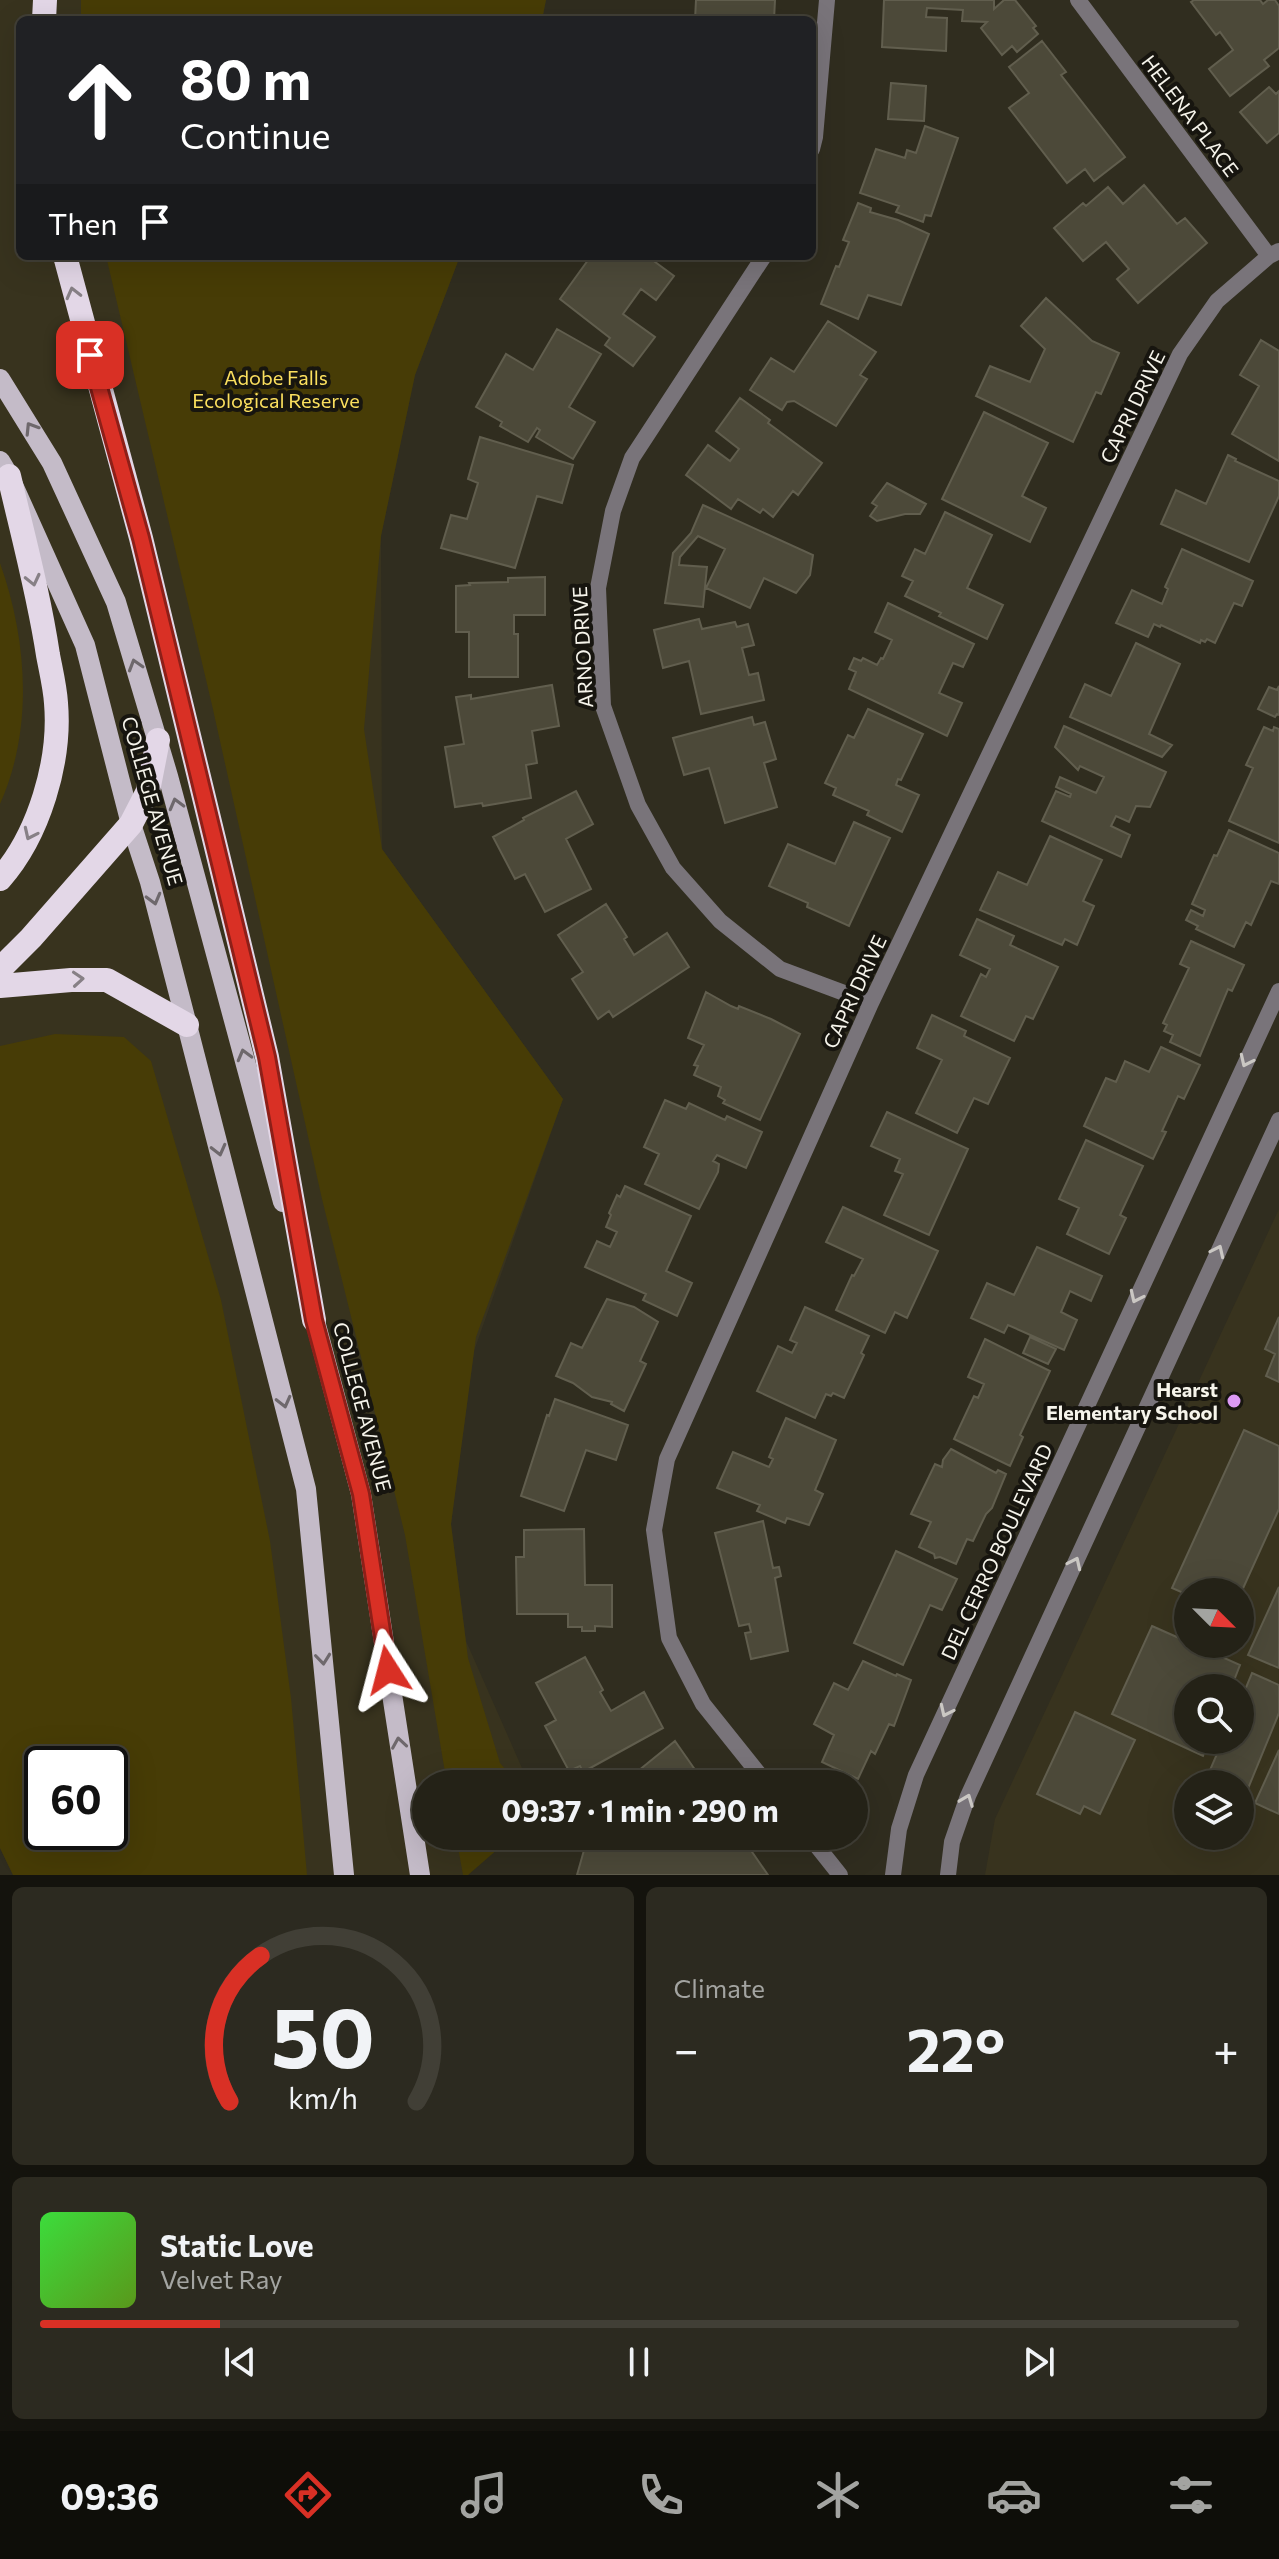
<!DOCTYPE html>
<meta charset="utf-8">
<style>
:root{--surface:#242217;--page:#2c2a20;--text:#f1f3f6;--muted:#a3a4a1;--line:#413f36;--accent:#d93025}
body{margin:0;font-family:Commissioner,sans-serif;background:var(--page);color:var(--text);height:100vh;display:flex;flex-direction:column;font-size:30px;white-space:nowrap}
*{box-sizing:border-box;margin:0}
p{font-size:26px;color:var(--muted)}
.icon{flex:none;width:44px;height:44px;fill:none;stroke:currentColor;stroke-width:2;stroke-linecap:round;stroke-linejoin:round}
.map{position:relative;height:1875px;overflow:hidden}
.details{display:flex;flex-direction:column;gap:12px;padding:12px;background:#14130d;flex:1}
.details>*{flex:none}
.top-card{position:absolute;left:16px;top:16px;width:800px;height:244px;border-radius:12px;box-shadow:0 8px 32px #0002,0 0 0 2px var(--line);background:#202124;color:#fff;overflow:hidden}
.needle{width:52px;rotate:114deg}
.buttons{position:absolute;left:1174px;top:1578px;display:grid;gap:16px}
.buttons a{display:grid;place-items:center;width:80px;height:80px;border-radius:50%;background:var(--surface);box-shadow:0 8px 32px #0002,0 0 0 2px var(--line);font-size:40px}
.speed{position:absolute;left:24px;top:1746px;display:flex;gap:16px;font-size:40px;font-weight:700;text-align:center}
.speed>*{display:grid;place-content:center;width:104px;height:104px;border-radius:50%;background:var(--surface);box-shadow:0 8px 32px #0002,0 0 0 2px var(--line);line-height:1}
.speed .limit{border:4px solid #111;border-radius:12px;background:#fff;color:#111}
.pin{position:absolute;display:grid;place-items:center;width:68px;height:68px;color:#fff;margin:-34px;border-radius:16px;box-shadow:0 4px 12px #0006}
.me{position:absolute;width:88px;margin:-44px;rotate:351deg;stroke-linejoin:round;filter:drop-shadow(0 0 6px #0008)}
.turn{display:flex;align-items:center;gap:28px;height:168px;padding:0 32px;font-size:36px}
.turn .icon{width:104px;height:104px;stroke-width:2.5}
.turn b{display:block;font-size:56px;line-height:68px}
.then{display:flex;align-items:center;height:76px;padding:0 32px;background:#0003;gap:16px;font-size:30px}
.big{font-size:60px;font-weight:700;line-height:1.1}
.details .card{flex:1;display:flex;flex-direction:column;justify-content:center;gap:12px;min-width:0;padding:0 28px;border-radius:12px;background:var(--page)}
.details .dial{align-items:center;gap:0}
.dial svg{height:208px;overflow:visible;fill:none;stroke:var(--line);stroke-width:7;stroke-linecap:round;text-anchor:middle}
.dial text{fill:var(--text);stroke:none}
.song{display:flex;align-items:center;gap:24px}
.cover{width:96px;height:96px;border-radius:12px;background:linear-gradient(135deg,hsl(120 70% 55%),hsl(90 70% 35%))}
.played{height:8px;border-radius:4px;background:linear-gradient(90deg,var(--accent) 15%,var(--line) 15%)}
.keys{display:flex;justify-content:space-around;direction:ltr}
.heat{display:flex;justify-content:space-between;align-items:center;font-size:44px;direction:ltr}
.details .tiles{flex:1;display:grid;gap:12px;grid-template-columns:1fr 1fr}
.card:last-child{grid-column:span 2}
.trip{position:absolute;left:412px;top:1770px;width:456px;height:80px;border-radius:40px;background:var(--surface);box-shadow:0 8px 32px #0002,0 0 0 2px var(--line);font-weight:700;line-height:80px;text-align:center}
.menu{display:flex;height:128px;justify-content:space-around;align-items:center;background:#0e0e09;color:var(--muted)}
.menu .icon{width:56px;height:56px}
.menu .selected{color:var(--accent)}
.menu b{font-size:36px;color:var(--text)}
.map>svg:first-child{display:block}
</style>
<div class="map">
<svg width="1279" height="1875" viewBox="0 0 1279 1875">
<rect width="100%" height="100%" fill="#302d1f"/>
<path fill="#38331e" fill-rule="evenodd" d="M0 0H546L542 20H20V256H460L415 375 381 536 382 849 563 1099 474 1351 451 1524 466 1641 529 1784H426V1836H512L466 1875H13L0 1848ZM42 1764H110V1832H42Z
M1279 1209V1875H985L995 1819ZM1188 1592H1240V1644H1188ZM1188 1688H1240V1740H1188ZM1188 1784H1240V1836H1188Z"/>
<path fill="#473c06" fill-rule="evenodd" d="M81 0H546L542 20H81Z
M106 256H460L415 375 381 536 364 729 382 849 563 1099 476 1337 451 1524 468 1658 500 1763 518 1784H447L405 1535 322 1199 212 705Z
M0 563C27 639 34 728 0 804Z
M55 1034 124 1037 151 1061 221 1300 270 1541 291 1698 307 1875H13L0 1848V1046ZM110 1764V1832H42V1764Z
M456 1836H513L468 1875H463Z"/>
<path fill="#4c4939" stroke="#615e4e" stroke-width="2" d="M696 0H775L774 20H695Z
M884 0H994V9L1004 0H1015L1036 26 1033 28 1038 34 1017 52 1012 46 1002 55 981 28 987 22 962 21 963 10 927 8 926 17 947 18 946 51 882 47Z
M1194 0H1260L1263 4 1268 0H1275L1279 6V48L1264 60 1269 66 1230 96 1209 69 1233 50 1220 32 1216 35 1191 2Z
M1042 41 1066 72 1061 75 1125 157 1094 181 1085 169 1067 183 1009 108 1029 93 1009 67Z
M891 83 926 86 924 121 888 119Z
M1269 87 1276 94 1279 91V133L1267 143 1240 112Z
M925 126 958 138 931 216 925 215 923 222 896 212 899 206 860 193 876 149 905 158 907 150 916 153Z
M1144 185 1177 224 1185 218 1207 243 1138 303 1117 279 1129 269 1106 242 1083 261 1054 228 1083 203 1086 206 1108 187 1123 204Z
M858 203 871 208 870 212 898 220 929 234 901 305 868 295 858 319 821 304 836 266 839 267 849 242 843 240Z
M591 256H647L674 276 656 300 641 289 623 314 655 337 633 366 605 345 610 338 560 299Z
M1046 298 1092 341 1119 353 1101 394 1096 392 1073 442 976 396 990 366 1030 382 1045 349 1021 326Z
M828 321 876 352 860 375 867 379 836 426 794 401 787 402 782 410 750 390 771 358 794 372Z
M557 329 601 354 569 407 595 422 573 459 536 437 540 430 537 428 528 442 500 426 502 422 476 407 506 354 533 370Z
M1261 340 1279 351V461L1232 434 1259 386 1240 375Z
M740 398 770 420 768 423 822 463 798 495 793 491 773 517 763 509 760 513 738 499 731 509 686 475 708 445 730 461 739 449 716 431Z
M984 412 1048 443 1022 496 1046 508 1030 542 942 499Z
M480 437 573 465 562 503 537 496 515 568 441 548 451 515 467 519 478 483 468 479Z
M1228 455 1236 459 1235 461 1279 481V496L1249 562 1161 524 1176 490 1206 504Z
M887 483 926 504 920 514H905L877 521 870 516 877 506 872 503Z
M703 505 813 555 810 575 796 593 764 578 750 608 706 588 725 549 698 536 680 557 679 565 707 567 703 607 665 603 673 553 691 533Z
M945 512 992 535 967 588 1003 605 987 639 939 616 941 613 905 596 913 581 902 576 915 549 925 554Z
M1182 549 1253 581 1242 606 1234 603 1215 643 1207 639 1205 642 1201 640 1200 643 1161 625 1160 627 1154 624 1148 637 1116 623 1132 590 1162 604 1168 589 1165 587Z
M545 577V615H514V634H518V677H469V632H456V586L470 585 469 583 508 582V578Z
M888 603 974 644 963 667 953 663 939 693 962 703 947 736 849 689 856 672 849 669 854 658 861 661 863 658 877 665 881 658 883 659 892 640 875 632Z
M699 619 702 629 735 622 737 627 748 624 754 645 742 648 749 675 758 673 764 700 701 714 689 661 663 668 654 630Z
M1136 643 1180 664 1149 734 1172 745 1162 757 1070 717 1085 684 1111 696Z
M552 685 559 726 532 731 537 763 526 765 531 798 483 806 482 803 455 807 445 747 464 744 456 697 471 695V699Z
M1279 686V715L1277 714 1275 717 1258 709 1269 687 1277 690Z
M868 709 923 734 901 780 898 779 896 785 919 795 902 832 867 815 869 811 833 795 836 788 825 783 848 735 854 738Z
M752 717 754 725 765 722 776 759 764 763 777 807 725 823 709 768 684 775 673 738Z
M1064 726 1166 772 1150 807 1136 806 1129 822 1116 816 1111 826 1130 835 1121 857 1042 821 1056 791 1070 797 1071 794 1056 787 1060 777 1096 793 1104 777 1080 766 1078 770 1055 747Z
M1264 727 1273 731 1274 727 1279 729V843L1229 821 1253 768 1246 765Z
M576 791 593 824 566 839 591 889 545 912 525 874 515 879 493 837 524 820 523 818Z
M854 822 890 838 849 926 807 907 808 903 769 886 788 844 835 864Z
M1229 830 1279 853V884L1271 881 1251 925 1246 922 1234 947 1196 929 1198 926 1186 920 1191 910 1203 916 1205 910 1192 904 1214 855 1217 856Z
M1050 836 1102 860 1083 901 1094 906 1077 945 1065 939 1062 945 980 910 998 872 1027 885Z
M606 904 627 937 624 939 634 955 667 933 689 967 613 1017 609 1011 598 1019 572 979 583 972 558 935Z
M977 919 1014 936 1010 945 1058 967 1033 1019 1026 1016 1014 1041 961 1016 981 974 986 977 990 969 960 955Z
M1191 941 1244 965 1232 991 1228 989 1200 1056 1170 1042 1173 1035 1164 1031 1167 1025 1163 1023 1189 968 1180 964Z
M706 992 731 1006 738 1009 739 1006 771 1019 800 1034 760 1120 723 1103 725 1100 718 1096 721 1087 694 1075 698 1066 694 1065 704 1045 688 1038Z
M932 1015 966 1031 964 1036 1010 1058 988 1104 974 1098 957 1133 916 1113 942 1060 917 1048Z
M1161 1047 1200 1065 1184 1099 1178 1096 1162 1131 1166 1132 1153 1159 1084 1126 1106 1078 1116 1082 1125 1061 1149 1072Z
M665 1100 686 1109 689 1103 725 1120 727 1116 762 1132 746 1168 717 1155 713 1161 719 1164 718 1172 699 1209 645 1184 659 1154 644 1147Z
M887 1112 968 1149 929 1235 884 1215 903 1174 895 1171 900 1159 871 1146Z
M1086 1140 1143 1166 1120 1215 1126 1218 1109 1254 1067 1234 1079 1208 1059 1199Z
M625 1186 691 1216 666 1271 692 1283 677 1316 643 1300 646 1294 585 1267 597 1241 610 1247 617 1232 606 1227 611 1215 609 1213 617 1195 620 1197Z
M843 1207 938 1251 907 1318 895 1312 885 1333 836 1310 852 1275 854 1276 863 1259 826 1242Z
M1037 1247 1102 1276 1091 1301 1070 1291 1061 1312 1077 1320 1064 1350 1008 1325 1004 1333 971 1318 987 1283 1014 1295Z
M607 1299 634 1307 658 1322 640 1361 646 1364 624 1411 611 1404 612 1402 592 1397 573 1383 556 1376 571 1343 582 1348Z
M805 1307 869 1336 861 1353 864 1355 844 1398 833 1393 831 1396 826 1394 815 1418 757 1391 778 1346 792 1353 797 1343 790 1340Z
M1279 1317V1382L1266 1376 1275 1354 1265 1349Z
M1030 1337 1056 1349 1048 1364 1023 1353Z
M985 1339 1050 1371 1020 1435 1023 1437 1010 1466 954 1439 974 1396 978 1398 984 1384 968 1377Z
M555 1399 628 1425 616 1460 586 1450 564 1511 521 1496 547 1415 549 1416Z
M786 1418 836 1440 815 1490 823 1494 809 1525 787 1518 785 1523 757 1511 760 1505 717 1488 733 1452 769 1467 773 1459 769 1457Z
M1244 1430 1279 1446V1509L1240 1595V1592H1188V1595L1172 1588Z
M951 1449 996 1473 998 1470 1006 1474 992 1508 986 1514 973 1541 967 1539 956 1564 940 1557 935 1558 934 1554 919 1547 931 1522 911 1514 935 1464 942 1467 943 1460Z
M763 1521 773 1568 779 1567 781 1576 775 1578 788 1651 751 1659 745 1633 751 1632 749 1624 739 1626 715 1533Z
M584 1529 585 1585H612V1627L595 1626V1631H582V1627H568V1614H517L516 1557H524V1530Z
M896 1551 957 1579 942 1610 930 1605 903 1665 854 1643Z
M1279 1587V1668L1248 1655Z
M1152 1626 1188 1642V1644H1193L1240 1665 1231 1688H1188V1740H1209L1203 1756 1112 1714Z
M585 1657 603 1690 600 1692 611 1711 644 1692 663 1728 583 1772 580 1766 569 1771 545 1726 556 1720 536 1683Z
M863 1661 896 1676 897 1674 911 1680 894 1726 889 1724 875 1754 871 1751 858 1779 822 1762 834 1735 814 1724 834 1683 848 1690Z
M1252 1673 1279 1685V1713L1240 1808V1784H1204L1223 1740H1240V1702Z
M1075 1712 1135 1740 1100 1814 1084 1806 1080 1814 1037 1794Z
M675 1741 705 1784H622Z
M1279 1750V1814L1255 1803Z
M588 1836H741L768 1875H577Z"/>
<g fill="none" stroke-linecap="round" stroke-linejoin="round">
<path stroke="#79747a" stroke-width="16" d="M1078 0 1269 256
M812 149 815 137 827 0
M764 256 632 458 613 511 598 588 603 706 638 805 673 868 720 921 780 969 871 1003
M767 1784 703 1704 669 1638 654 1530 667 1459 871 1003 1180 354 1217 301 1269 256 1279 251
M809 1836 840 1875"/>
<path stroke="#79747a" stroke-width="16" d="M893 1875 899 1829 916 1775 1279 991
M948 1875 952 1842 968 1796 1279 1120"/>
<path stroke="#c4bbc8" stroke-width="20" d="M0 379 52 463 116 602 168 776 283 1202
M0 461 9 476 85 645 131 824 150 882 187 1025 306 1489 344 1875
M311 1306 361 1494 420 1875"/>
<path stroke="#e3d7e7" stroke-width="24" d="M44 20 45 0
M65 256 141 538 267 1057 314 1320
M0 879C39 835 61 761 56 703 55 687 51 671 48 655 39 595 23 536 9 476
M0 969 31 938 131 824 148 791 158 740
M0 986 71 980H107L187 1025"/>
</g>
<defs><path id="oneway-chevron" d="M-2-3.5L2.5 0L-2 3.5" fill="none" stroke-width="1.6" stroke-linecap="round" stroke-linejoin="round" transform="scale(2)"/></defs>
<g stroke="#878086">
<use href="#oneway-chevron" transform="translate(73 293) rotate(-104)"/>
<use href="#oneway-chevron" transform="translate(33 580) rotate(77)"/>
<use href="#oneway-chevron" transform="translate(30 834) rotate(115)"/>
<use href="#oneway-chevron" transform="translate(78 979) rotate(-4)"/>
</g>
<g stroke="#6e686c">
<use href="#oneway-chevron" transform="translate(31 428) rotate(-122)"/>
<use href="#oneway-chevron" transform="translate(135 665) rotate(-107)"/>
<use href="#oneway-chevron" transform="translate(176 804) rotate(-105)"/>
<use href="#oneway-chevron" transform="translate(154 899) rotate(75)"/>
<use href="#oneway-chevron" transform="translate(244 1055) rotate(-105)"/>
<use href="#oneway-chevron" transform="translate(219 1150) rotate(76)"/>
<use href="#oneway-chevron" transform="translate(284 1402) rotate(76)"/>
<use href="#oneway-chevron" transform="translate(323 1659) rotate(84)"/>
<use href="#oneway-chevron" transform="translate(399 1743) rotate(-99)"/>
</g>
<g stroke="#cac7c3">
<use href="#oneway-chevron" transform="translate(1246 1061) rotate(115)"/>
<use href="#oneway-chevron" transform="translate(1218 1251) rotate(-65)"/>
<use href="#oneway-chevron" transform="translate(1136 1297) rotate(115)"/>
<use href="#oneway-chevron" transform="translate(1075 1563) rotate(-65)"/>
<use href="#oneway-chevron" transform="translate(946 1711) rotate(115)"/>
<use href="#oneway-chevron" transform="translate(967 1800) rotate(-69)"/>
</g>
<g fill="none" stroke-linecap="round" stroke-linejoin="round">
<defs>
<path id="route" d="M90 355 141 538 267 1057 314 1320 361 1494 388 1670"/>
</defs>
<use href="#route" stroke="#8d1f18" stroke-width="20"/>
<use href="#route" stroke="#d93025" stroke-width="14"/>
</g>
<circle fill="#dc99f4" stroke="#17150f" stroke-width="3" cx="1234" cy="1401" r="8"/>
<g text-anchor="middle" stroke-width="8" stroke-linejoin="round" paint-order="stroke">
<g font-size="20" fill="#f6f4eb" stroke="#17150f">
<text transform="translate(1190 116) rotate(53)" y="7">HELENA PLACE</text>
<text transform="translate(1133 407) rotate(-64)" y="7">CAPRI DRIVE</text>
<text transform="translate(583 647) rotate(-93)" y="7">ARNO DRIVE</text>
<text transform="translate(152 801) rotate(74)" y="7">COLLEGE AVENUE</text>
<text transform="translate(855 992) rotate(-65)" y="7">CAPRI DRIVE</text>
<text transform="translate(362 1407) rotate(75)" y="7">COLLEGE AVENUE</text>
<text transform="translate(997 1552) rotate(-65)" y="7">DEL CERRO BOULEVARD</text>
</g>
<g font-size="20" fill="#fbdf5e" stroke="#17150f">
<text x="276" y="385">Adobe Falls<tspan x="276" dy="23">Ecological Reserve</tspan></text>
</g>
<g font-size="20" font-weight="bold" fill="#f6f4eb" stroke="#17150f" text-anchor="end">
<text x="1218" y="1397">Hearst<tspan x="1218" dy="23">Elementary School</tspan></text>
</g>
</g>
</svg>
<div class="buttons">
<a><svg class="needle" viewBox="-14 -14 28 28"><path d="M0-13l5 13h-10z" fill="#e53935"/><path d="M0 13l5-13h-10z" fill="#a3a4a1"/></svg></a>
<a><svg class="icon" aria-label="search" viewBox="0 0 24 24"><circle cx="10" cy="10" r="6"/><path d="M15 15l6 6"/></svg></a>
<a><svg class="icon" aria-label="layers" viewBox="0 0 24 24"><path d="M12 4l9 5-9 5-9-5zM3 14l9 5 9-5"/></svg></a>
</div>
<div class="speed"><div class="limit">60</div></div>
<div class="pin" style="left:90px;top:355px;background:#d93025"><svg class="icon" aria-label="arrive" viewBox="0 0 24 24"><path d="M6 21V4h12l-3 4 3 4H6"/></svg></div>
<svg class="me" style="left:388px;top:1670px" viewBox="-20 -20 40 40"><path d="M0-17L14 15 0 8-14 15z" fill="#d93025" stroke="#fff" stroke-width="4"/></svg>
<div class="trip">09:37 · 1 min · 290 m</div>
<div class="top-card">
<div class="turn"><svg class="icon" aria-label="ahead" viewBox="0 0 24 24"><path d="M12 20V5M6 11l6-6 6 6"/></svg><div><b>80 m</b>Continue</div></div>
<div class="then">Then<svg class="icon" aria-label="arrive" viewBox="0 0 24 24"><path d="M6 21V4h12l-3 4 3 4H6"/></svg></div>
</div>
</div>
<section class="details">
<div class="tiles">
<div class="card dial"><svg viewBox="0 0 100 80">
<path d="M14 69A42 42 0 1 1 86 69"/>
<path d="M14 69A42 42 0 0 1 26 13" stroke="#d93025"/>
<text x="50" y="56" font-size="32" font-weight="700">50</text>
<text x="50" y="72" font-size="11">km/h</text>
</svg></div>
<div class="card"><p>Climate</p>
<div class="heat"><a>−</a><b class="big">22°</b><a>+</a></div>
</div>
<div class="card">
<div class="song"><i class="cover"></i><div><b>Static Love</b><p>Velvet Ray</p></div></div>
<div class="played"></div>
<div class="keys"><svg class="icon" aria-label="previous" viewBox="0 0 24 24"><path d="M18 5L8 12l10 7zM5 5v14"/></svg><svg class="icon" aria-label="pause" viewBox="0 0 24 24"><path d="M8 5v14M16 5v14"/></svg><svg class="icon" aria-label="next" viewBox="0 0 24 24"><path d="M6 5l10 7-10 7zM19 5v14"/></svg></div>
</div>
</div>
</section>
<nav class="menu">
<b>09:36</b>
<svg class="icon selected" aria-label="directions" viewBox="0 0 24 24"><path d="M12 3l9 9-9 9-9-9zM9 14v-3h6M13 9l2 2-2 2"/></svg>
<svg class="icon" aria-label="music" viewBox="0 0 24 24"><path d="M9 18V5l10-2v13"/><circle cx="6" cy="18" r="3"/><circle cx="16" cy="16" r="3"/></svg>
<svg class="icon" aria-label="phone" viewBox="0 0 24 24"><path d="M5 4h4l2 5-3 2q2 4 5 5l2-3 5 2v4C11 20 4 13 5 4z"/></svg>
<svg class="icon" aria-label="climate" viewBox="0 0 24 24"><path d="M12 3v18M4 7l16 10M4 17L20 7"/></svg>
<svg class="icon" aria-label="car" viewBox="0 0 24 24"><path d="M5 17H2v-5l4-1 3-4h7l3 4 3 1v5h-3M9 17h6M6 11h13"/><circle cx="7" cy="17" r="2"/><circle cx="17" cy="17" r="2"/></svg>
<svg class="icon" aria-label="filters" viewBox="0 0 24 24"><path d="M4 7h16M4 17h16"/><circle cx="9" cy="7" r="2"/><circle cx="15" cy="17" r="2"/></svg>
</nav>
